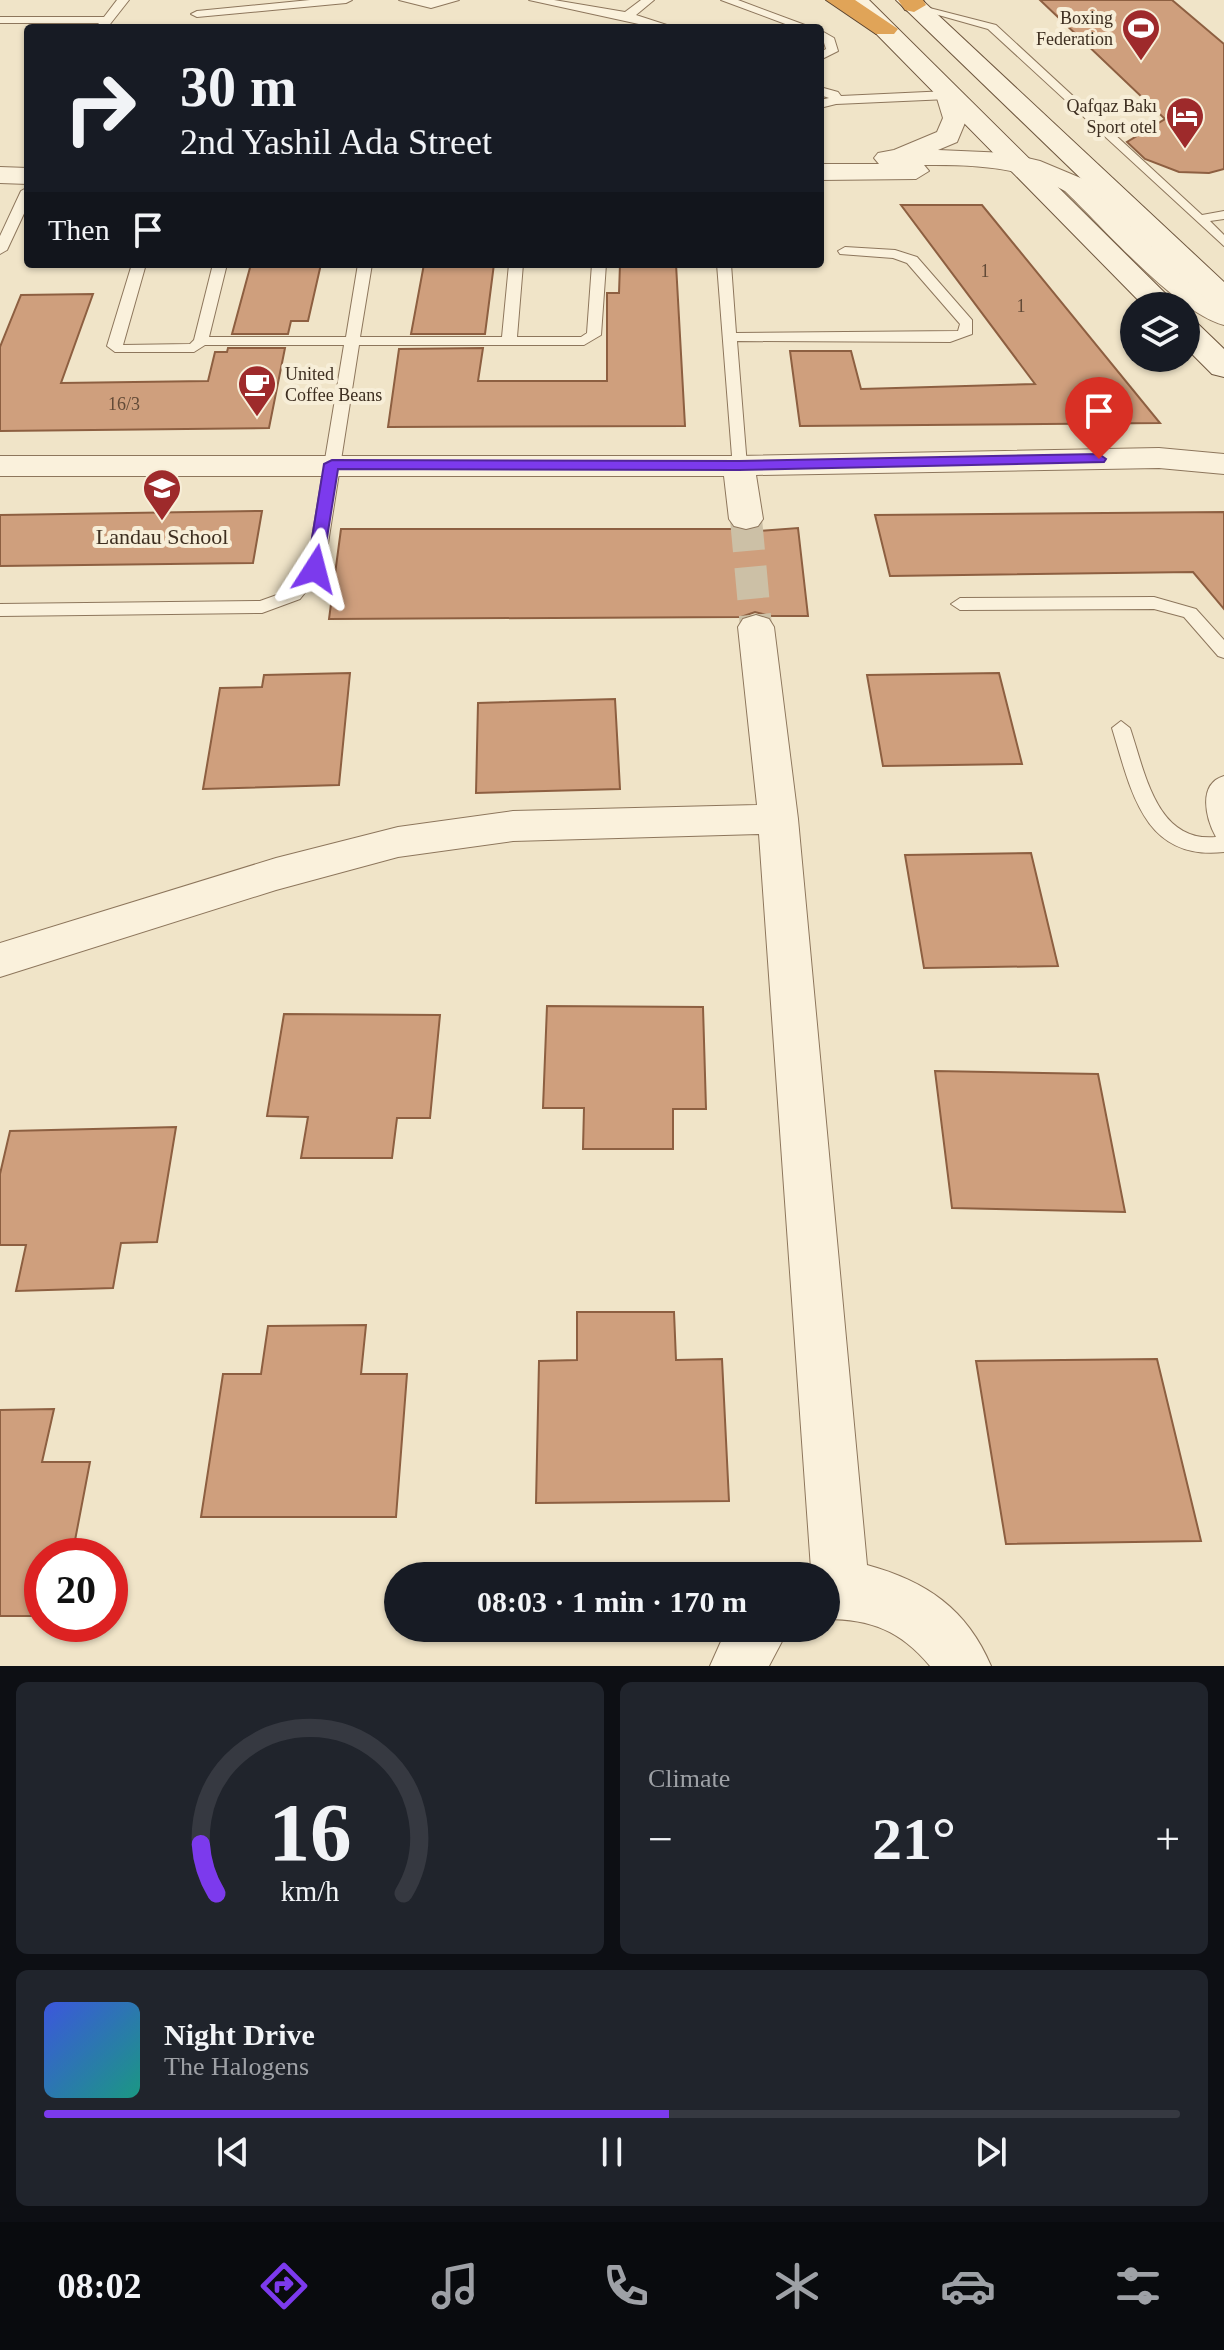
<!DOCTYPE html>
<meta charset="utf-8">
<style>
:root{--surface:#171b24;--page:#20242c;--text:#f1f3f6;--muted:#9ea1a6;--line:#363941;--accent:#7c3aed}
body{margin:0;font-family:Georgia,serif;background:var(--page);color:var(--text);height:100vh;display:flex;flex-direction:column;font-size:30px;white-space:nowrap}
*{box-sizing:border-box;margin:0}
p{font-size:26px;color:var(--muted)}
.icon{flex:none;width:44px;height:44px;fill:none;stroke:currentColor;stroke-width:2;stroke-linecap:round;stroke-linejoin:round}
.map{position:relative;height:1666px;overflow:hidden}
.sheet{display:flex;flex-direction:column;gap:16px;padding:16px;background:#0d0f14;flex:1}
.sheet>*{flex:none}
.guide{position:absolute;left:24px;top:24px;width:800px;height:244px;border-radius:8px;box-shadow:0 2px 6px #0004;background:#171b24;color:var(--text);overflow:hidden}
.fabs{position:absolute;left:1120px;top:292px;display:grid;gap:16px}
.fabs a{display:grid;place-items:center;width:80px;height:80px;border-radius:50%;background:var(--surface);box-shadow:0 2px 6px #0004;font-size:40px}
.speed{position:absolute;left:24px;top:1538px;display:flex;gap:16px;font-size:40px;font-weight:700;text-align:center}
.speed>*{display:grid;place-content:center;width:104px;height:104px;border-radius:50%;background:var(--surface);box-shadow:0 2px 6px #0004;line-height:1}
.speed .limit{border:12px solid #d22;background:#fff;color:#111}
.pin{position:absolute;display:grid;place-items:center;width:68px;height:68px;color:#fff;margin:-82px -34px;border-radius:50% 50% 50% 0;rotate:-45deg;box-shadow:0 0 8px #0007}
.pin .icon{rotate:45deg}
.me{position:absolute;width:88px;margin:-44px;rotate:9deg;stroke-linejoin:round;filter:drop-shadow(0 0 6px #0008)}
.turn{display:flex;align-items:center;gap:28px;height:168px;padding:0 24px;font-size:36px}
.turn .icon{width:104px;height:104px;stroke-width:2.5}
.turn b{display:block;font-size:56px;line-height:68px}
.then{display:flex;align-items:center;height:76px;padding:0 24px;background:#0003;gap:16px;font-size:30px}
.big{font-size:60px;font-weight:700;line-height:1.1}
.sheet .widget{flex:1;display:flex;flex-direction:column;justify-content:center;gap:12px;min-width:0;padding:0 28px;border-radius:12px;background:var(--page)}
.sheet .dial{align-items:center;gap:0}
.dial svg{height:208px;overflow:visible;fill:none;stroke:var(--line);stroke-width:7;stroke-linecap:round;text-anchor:middle}
.dial text{fill:var(--text);stroke:none}
.song{display:flex;align-items:center;gap:24px}
.cover{width:96px;height:96px;border-radius:12px;background:linear-gradient(135deg,hsl(230 70% 55%),hsl(170 70% 35%))}
.played{height:8px;border-radius:4px;background:linear-gradient(90deg,var(--accent) 55%,var(--line) 55%)}
.keys{display:flex;justify-content:space-around;direction:ltr}
.heat{display:flex;justify-content:space-between;align-items:center;font-size:44px;direction:ltr}
.sheet .tiles{flex:1;display:grid;gap:16px;grid-template-columns:1fr 1fr}
.widget:last-child{grid-column:span 2}
.trip{position:absolute;left:384px;top:1562px;width:456px;height:80px;border-radius:40px;background:var(--surface);box-shadow:0 2px 6px #0004;font-weight:700;line-height:80px;text-align:center}
.tab-bar{display:flex;height:128px;justify-content:space-around;align-items:center;background:#090b0e;color:var(--muted)}
.tab-bar .icon{width:56px;height:56px}
.tab-bar .on{color:var(--accent)}
.tab-bar b{font-size:36px;color:var(--text)}
.map>svg:first-child{display:block}
</style>
<div class="map">
<svg width="1224" height="1666" viewBox="0 0 1224 1666">
<rect width="100%" height="100%" fill="#f0e4c8"/>
<path fill="#cf9f7d" stroke="#8d5f41" stroke-width="2" d="M1040 0H1172L1224 44V169L1209 173 1179 172 1145 159 1127 142 1165 119Z
M901 205H982L1160 423 800 426 790 351H851L861 389 1035 384Z
M251 264H321L308 321H291L288 334H232Z
M424 264H494L485 334H411Z
M620 264H676L685 426 388 427 399 349 483 348 478 381H607V293H619Z
M93 294 61 383 208 381 215 352H227L228 348H285L269 428 0 431V347L21 295Z
M262 511 253 563 0 566V515Z
M1224 512V609L1193 572 890 576 875 515Z
M798 528 808 616H770L755 612 741 617 329 619 341 529H733L747 532Z
M350 673 339 785 203 789 220 688 262 687 264 675Z
M999 673 1022 764 883 766 867 675Z
M615 699 620 789 476 793 478 703Z
M1031 853 1058 966 924 968 905 855Z
M547 1006 703 1007 706 1109H673V1149H583L584 1108H543Z
M284 1014 440 1015 430 1118H397L392 1158H301L308 1117 267 1116Z
M935 1071 1098 1074 1125 1212 952 1208Z
M176 1127 157 1242 121 1243 113 1288 16 1291 26 1245H0V1174L10 1131Z
M577 1312H674L676 1360 722 1359 729 1501 536 1503 539 1361 577 1360Z
M366 1325 361 1374H407L396 1517H201L223 1374H261L268 1326Z
M1157 1359 1201 1541 1006 1544 976 1361Z
M54 1409 42 1462H90L72 1556H42V1616H0V1410Z"/>
<g fill="none" stroke-linecap="round" stroke-linejoin="round">
<path stroke="#ccc0a6" stroke-width="32" stroke-dasharray="32 16" stroke-linecap="butt" d="M746 519 756 627"/>
<defs>
<path id="lane" d="M117 0H129L107 28H95L99 23H0V17H104Z
M310 0H352L346 3 197 17 191 14 197 11Z
M399 0H459L431 8Z
M529 0H554L625 12 641 0H654L636 15 676 28H657Z
M721 0H738L813 28H796Z
M910 3 996 25 1202 215 1224 211V219L1210 221 1224 235V246L988 29 910 7Z
M820 30 834 38 838 51 820 60V52L826 49Z
M820 87 838 92 841 96 948 91 954 95 948 99 836 104 820 108V100L829 98 820 95Z
M28 187V205L7 250 0 254V236L21 191Z
M845 247 895 250 917 257 972 320V334L950 342 737 341 747 466 745 469H733L717 264H731L736 333 958 331 960 324 907 263 893 258 840 254 838 251Z
M132 264H146L123 345 190 344 194 340 213 264H227L209 337H346L358 264H372L360 337H502L509 264H523L517 337H581L587 333 592 264H606L601 335 584 345H359L324 569 300 599 262 613 0 616V604L260 601 288 591 307 568 344 345H205L194 352H115L107 346Z
M1154 597 1196 609 1224 640V658L1218 656 1184 617 1154 609 960 610 951 604 960 598Z
M1121 721 1130 728C1145 772 1156 843 1216 837 1206 819 1197 784 1224 776V852C1143 861 1131 790 1112 728Z"/>
<path id="street" d="M948 88 960 95 967 118 957 142 938 150 1007 153 1040 161 1083 179 1190 280 1224 303V325C1177 313 1102 226 1065 191 1023 168 982 165 935 165H924L929 171 916 179 820 180V164H879L874 158 878 153 894 150 937 132 943 118 936 95Z
M0 167 28 168V184L0 183Z
M1159 448 1224 454V474L1159 468 756 475 763 519 758 526 746 529 734 526 729 519 724 476H0V456H739Z
M756 615 769 619 774 627 798 819 867 1565C926 1581 967 1609 991 1666H930C901 1631 871 1619 826 1619V1576H804L811 1569 759 834 513 841 398 857 276 890 0 977V943L276 858 398 827 513 811 757 805 738 627 743 619Z
M727 1628H789L769 1666H710Z"/>
<path id="secondary" d="M843 0H869L1178 306H1144Z
M896 0H922L1224 282V308L1213 306Z
M1186 320 1197 323 1224 349V377L1212 374 1186 348Z"/>
<path id="highway" d="M826 0H855L898 29 894 34H876Z
M898 0H923L926 5 914 12 905 10Z"/>
</defs>
<use href="#lane" stroke="#8d765c" stroke-width="2"/>
<use href="#street" stroke="#8d765c" stroke-width="2"/>
<use href="#secondary" stroke="#6f573f" stroke-width="2"/>
<use href="#highway" stroke="#5b4430" stroke-width="2"/>
<use href="#lane" fill="#faf1dc" fill-rule="evenodd"/>
<use href="#street" fill="#faf1dc" fill-rule="evenodd"/>
<use href="#secondary" fill="#faf1dc" fill-rule="evenodd"/>
<use href="#highway" fill="#e0a458" fill-rule="evenodd"/>
</g>
<path fill="#7c3aed" stroke="#51269a" stroke-width="2" d="M1099 454 1106 459 1104 462 739 470 338 469 322 569 315 574 307 569 324 464 332 460 739 461Z"/>
<defs>
<symbol id="stadium-pin" viewBox="-11 -11 22 30"><path d="M0 17L-7.5 6A9.5 9.5 0 1 1 7.5 6Z" fill="#9e2a2b" stroke="#f7eed8"/><path d="M0-5a6.5 5 0 1 0 0 10a6.5 5 0 1 0 0-10ZM-3.5-1.8h7v3.6h-7Z" fill="#fff"/></symbol>
<symbol id="hotel-pin" viewBox="-11 -11 22 30"><path d="M0 17L-7.5 6A9.5 9.5 0 1 1 7.5 6Z" fill="#9e2a2b" stroke="#f7eed8"/><path d="M-6-4.5h1.5V1H6V5H4.5V3h-9V5H-6ZM-4 0a1.8 1.8 0 1 1 3.6 0ZM.5 0V-2.5h3Q6-2.5 6 0Z" fill="#fff"/></symbol>
<symbol id="cafe-pin" viewBox="-11 -11 22 30"><path d="M0 17L-7.5 6A9.5 9.5 0 1 1 7.5 6Z" fill="#9e2a2b" stroke="#f7eed8"/><path d="M-5.5-4.5H6V0H3Q3 3.5 0 3.5H-2.5Q-5.5 3.5-5.5 0ZM3-3.2v2h1.7v-2ZM-6 4.5H4V6H-6Z" fill="#fff"/></symbol>
<symbol id="school-pin" viewBox="-11 -11 22 30"><path d="M0 17L-7.5 6A9.5 9.5 0 1 1 7.5 6Z" fill="#9e2a2b" stroke="#f7eed8"/><path d="M0-5L7-2L0 1L-7-2ZM-4 1L0 2.5L4 1V4Q0 6-4 4Z" fill="#fff"/></symbol>
</defs>
<g fill-rule="evenodd">
<use href="#stadium-pin" x="1119" y="6" width="44" height="60"/>
<use href="#hotel-pin" x="1163" y="94" width="44" height="60"/>
<use href="#cafe-pin" x="235" y="362" width="44" height="60"/>
<use href="#school-pin" x="140" y="466" width="44" height="60"/>
</g>
<g text-anchor="middle" stroke-width="8" stroke-linejoin="round" paint-order="stroke">
<g font-size="18" fill="#3d2e20" stroke="#f7eed8" text-anchor="end">
<text x="1113" y="24">Boxing<tspan x="1113" dy="21">Federation</tspan></text>
<text x="1157" y="112">Qafqaz Bakı<tspan x="1157" dy="21">Sport otel</tspan></text>
<text x="285" y="380" text-anchor="start">United<tspan x="285" dy="21">Coffee Beans</tspan></text>
</g>
<g font-size="18" fill="#624a37">
<text x="985" y="277">1</text>
<text x="1021" y="312">1</text>
<text x="124" y="410">16/3</text>
</g>
<g font-size="22" fill="#3d2e20" stroke="#f7eed8">
<text x="162" y="544">Landau School</text>
</g>
</g>
</svg>
<div class="fabs">
<a><svg class="icon" aria-label="layers" viewBox="0 0 24 24"><path d="M12 4l9 5-9 5-9-5zM3 14l9 5 9-5"/></svg></a>
</div>
<div class="speed"><div class="limit">20</div></div>
<div class="pin" style="left:1099px;top:459px;background:#d93025"><svg class="icon" aria-label="arrive" viewBox="0 0 24 24"><path d="M6 21V4h12l-3 4 3 4H6"/></svg></div>
<svg class="me" style="left:315px;top:569px" viewBox="-20 -20 40 40"><path d="M0-17L14 15 0 8-14 15z" fill="#7c3aed" stroke="#fff" stroke-width="4"/></svg>
<div class="trip">08:03 · 1 min · 170 m</div>
<div class="guide">
<div class="turn"><svg class="icon" aria-label="right" viewBox="0 0 24 24"><path d="M7 20v-9h11M14 6l5 5-5 5"/></svg><div><b>30 m</b>2nd Yashil Ada Street</div></div>
<div class="then">Then<svg class="icon" aria-label="arrive" viewBox="0 0 24 24"><path d="M6 21V4h12l-3 4 3 4H6"/></svg></div>
</div>
</div>
<section class="sheet">
<div class="tiles">
<div class="widget dial"><svg viewBox="0 0 100 80">
<path d="M14 69A42 42 0 1 1 86 69"/>
<path d="M14 69A42 42 0 0 1 8 50" stroke="#7c3aed"/>
<text x="50" y="56" font-size="32" font-weight="700">16</text>
<text x="50" y="72" font-size="11">km/h</text>
</svg></div>
<div class="widget"><p>Climate</p>
<div class="heat"><a>−</a><b class="big">21°</b><a>+</a></div>
</div>
<div class="widget">
<div class="song"><i class="cover"></i><div><b>Night Drive</b><p>The Halogens</p></div></div>
<div class="played"></div>
<div class="keys"><svg class="icon" aria-label="previous" viewBox="0 0 24 24"><path d="M18 5L8 12l10 7zM5 5v14"/></svg><svg class="icon" aria-label="pause" viewBox="0 0 24 24"><path d="M8 5v14M16 5v14"/></svg><svg class="icon" aria-label="next" viewBox="0 0 24 24"><path d="M6 5l10 7-10 7zM19 5v14"/></svg></div>
</div>
</div>
</section>
<nav class="tab-bar">
<b>08:02</b>
<svg class="icon on" aria-label="directions" viewBox="0 0 24 24"><path d="M12 3l9 9-9 9-9-9zM9 14v-3h6M13 9l2 2-2 2"/></svg>
<svg class="icon" aria-label="music" viewBox="0 0 24 24"><path d="M9 18V5l10-2v13"/><circle cx="6" cy="18" r="3"/><circle cx="16" cy="16" r="3"/></svg>
<svg class="icon" aria-label="phone" viewBox="0 0 24 24"><path d="M5 4h4l2 5-3 2q2 4 5 5l2-3 5 2v4C11 20 4 13 5 4z"/></svg>
<svg class="icon" aria-label="climate" viewBox="0 0 24 24"><path d="M12 3v18M4 7l16 10M4 17L20 7"/></svg>
<svg class="icon" aria-label="car" viewBox="0 0 24 24"><path d="M5 17H2v-5l4-1 3-4h7l3 4 3 1v5h-3M9 17h6M6 11h13"/><circle cx="7" cy="17" r="2"/><circle cx="17" cy="17" r="2"/></svg>
<svg class="icon" aria-label="filters" viewBox="0 0 24 24"><path d="M4 7h16M4 17h16"/><circle cx="9" cy="7" r="2"/><circle cx="15" cy="17" r="2"/></svg>
</nav>
